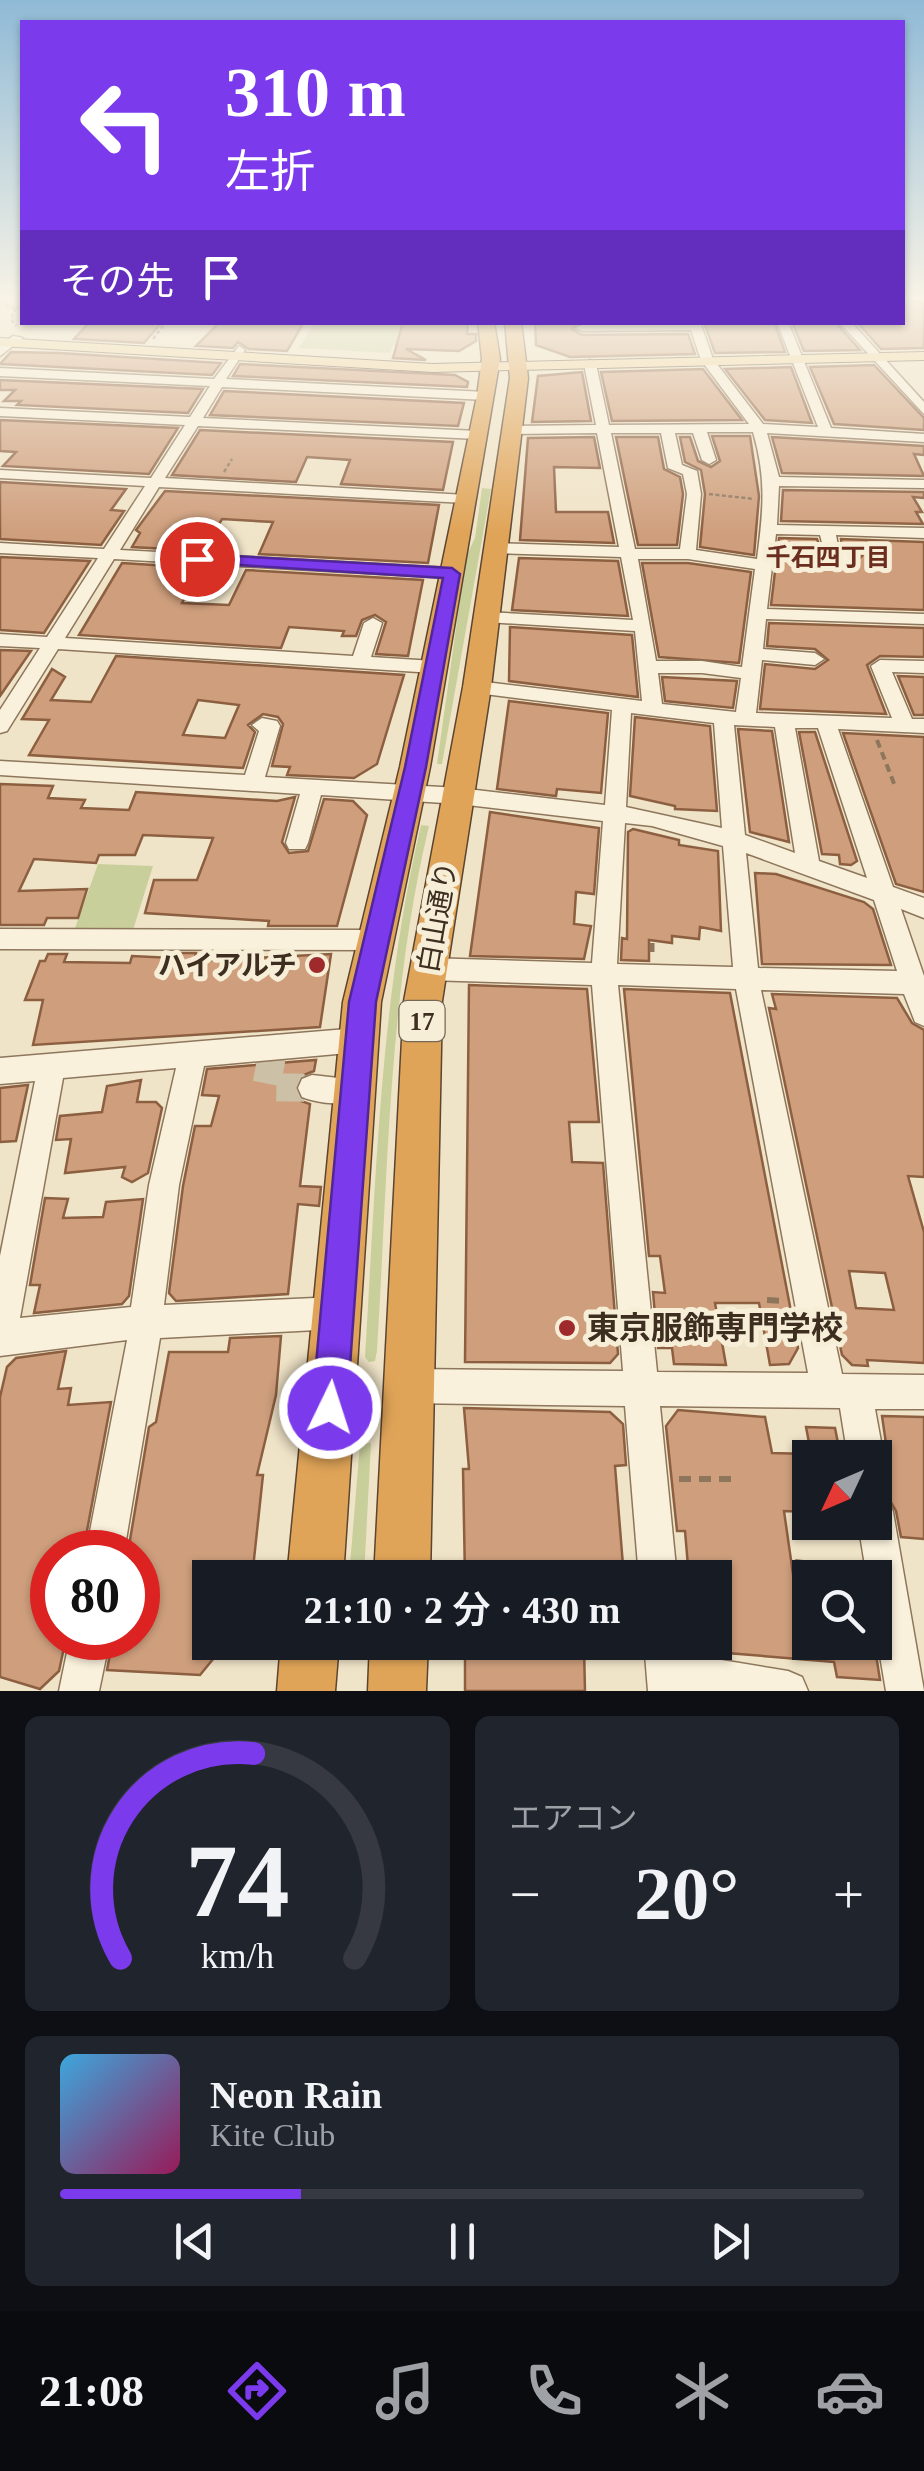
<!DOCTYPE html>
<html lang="ja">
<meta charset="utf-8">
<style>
:root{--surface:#171b24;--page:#20242c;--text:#f1f3f6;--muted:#9ea1a6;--line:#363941;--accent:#7c3aed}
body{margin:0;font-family:"Times New Roman","Noto Sans JP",serif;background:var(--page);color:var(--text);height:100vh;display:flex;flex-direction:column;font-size:38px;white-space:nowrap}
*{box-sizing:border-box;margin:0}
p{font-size:32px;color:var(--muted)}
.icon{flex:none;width:55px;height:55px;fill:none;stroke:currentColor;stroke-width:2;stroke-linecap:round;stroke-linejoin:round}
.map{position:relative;height:1691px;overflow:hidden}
.drawer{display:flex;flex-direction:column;gap:25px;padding:25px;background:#0d0f14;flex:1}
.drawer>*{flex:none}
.top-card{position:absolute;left:20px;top:20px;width:885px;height:305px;border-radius:0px;box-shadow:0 2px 8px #0004;background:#7c3aed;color:#fff;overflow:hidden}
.needle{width:65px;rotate:226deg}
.controls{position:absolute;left:792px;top:1440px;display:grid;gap:20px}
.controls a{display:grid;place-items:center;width:100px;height:100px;border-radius:0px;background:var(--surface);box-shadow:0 2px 8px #0004;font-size:50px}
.speed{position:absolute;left:30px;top:1530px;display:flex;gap:20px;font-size:50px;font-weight:700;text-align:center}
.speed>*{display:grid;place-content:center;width:130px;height:130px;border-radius:50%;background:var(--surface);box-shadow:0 2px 8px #0004;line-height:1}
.speed .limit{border:15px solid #d22;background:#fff;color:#111}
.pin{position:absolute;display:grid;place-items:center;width:85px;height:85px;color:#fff;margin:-42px;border:5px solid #fff;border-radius:50%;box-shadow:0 2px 10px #0007}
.me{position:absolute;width:110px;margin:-55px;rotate:4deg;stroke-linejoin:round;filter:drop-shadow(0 0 8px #0008)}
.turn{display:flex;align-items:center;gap:35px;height:210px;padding:0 40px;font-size:45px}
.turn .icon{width:130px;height:130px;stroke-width:2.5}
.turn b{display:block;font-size:70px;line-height:85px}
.then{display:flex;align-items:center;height:95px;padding:0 40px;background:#0003;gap:20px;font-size:38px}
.big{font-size:75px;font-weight:600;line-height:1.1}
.drawer .tile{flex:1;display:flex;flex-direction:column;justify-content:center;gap:15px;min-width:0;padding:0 35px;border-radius:15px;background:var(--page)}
.drawer .dial{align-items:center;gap:0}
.dial svg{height:260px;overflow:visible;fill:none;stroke:var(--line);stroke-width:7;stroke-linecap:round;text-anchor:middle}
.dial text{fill:var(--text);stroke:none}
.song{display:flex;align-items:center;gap:30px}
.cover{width:120px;height:120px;border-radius:15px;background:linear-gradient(135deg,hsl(200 70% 55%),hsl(330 70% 35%))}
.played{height:10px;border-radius:5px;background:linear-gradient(90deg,var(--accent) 30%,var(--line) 30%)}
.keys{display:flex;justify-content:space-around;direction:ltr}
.heat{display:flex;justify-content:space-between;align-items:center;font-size:55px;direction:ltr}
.drawer .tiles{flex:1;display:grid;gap:25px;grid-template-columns:1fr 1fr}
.tile:last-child{grid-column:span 2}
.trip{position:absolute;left:192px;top:1560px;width:540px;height:100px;border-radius:0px;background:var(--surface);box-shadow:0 2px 8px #0004;font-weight:600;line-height:100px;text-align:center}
.tab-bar{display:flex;height:160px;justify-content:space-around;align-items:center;background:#090b0e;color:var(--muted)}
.tab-bar .icon{width:70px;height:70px}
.tab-bar .active{color:var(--accent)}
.tab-bar b{font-size:45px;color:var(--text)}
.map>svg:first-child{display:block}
</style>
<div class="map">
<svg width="924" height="1691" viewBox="0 0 924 1691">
<rect width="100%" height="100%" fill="#f0e4c8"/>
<path fill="#c9cf9b" d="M314 323H410L403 345H393L390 353 299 348Z
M482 488 491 489 442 764H437L466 557 475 538Z
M421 825 429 826C388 997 388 1176 377 1351L375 1361 369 1362 365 1357C376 1179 380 999 421 825Z
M98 864 153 866 133 930 74 931Z
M371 1443 364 1577H349L360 1444Z"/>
<path fill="#cf9f7d" stroke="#8d5f41" stroke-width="2.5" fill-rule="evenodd" d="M902 298 924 303V348L881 349 857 322H902Z
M90 322H162L144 343 74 339Z
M220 322H304L287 351 249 349 238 342 233 348 196 346Z
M403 322H468L467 334H476V341L459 351 406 349 426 360 393 358Z
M535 322 578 323 572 329 582 335 688 334 695 354 570 357 536 345Z
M704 322H774L785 352 715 353Z
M792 322H835L860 350 804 351Z
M11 352 59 353 221 363 212 375 0 364Z
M240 364 455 375 468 382 467 387 233 376Z
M874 365 924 418V430L834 424 810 367Z
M791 367 812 423 765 420 725 369Z
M703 369 742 420 612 421 601 372Z
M582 372 591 421 532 422 538 376Z
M0 380 203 389 188 413 17 405 21 401H4L15 390H0Z
M224 391 464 403 458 426 210 415Z
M0 421 1 420 178 428 149 474 3 466 16 452 0 451Z
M200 430 453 442 443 490 341 484 350 460 307 457 296 482 172 475Z
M712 436H750L759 496 754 555 700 547 705 494 701 470 685 462 680 437H690L698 461 711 467 720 461Z
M594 437 600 468 554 467 556 512H608L614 543 520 540 528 438Z
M616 437H658L664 469 680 477 683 494 677 545H638Z
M772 437 924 446V455L914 454 924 476 782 473Z
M0 482 126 489 111 510 124 511 101 545 0 539Z
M783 490 924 492V498L913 497 922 512H916L923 524 781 521Z
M165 491 439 505 428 563 259 554 273 522 222 519 203 551 132 547 140 533 136 530Z
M779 538 817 539 825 562 850 567 862 556 842 548 841 539 924 542V610L771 605Z
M0 557 90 561 44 633 0 630Z
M519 558 618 561 628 616 512 610Z
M122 563 200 568 182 603 229 605 246 570 423 580 408 656 376 654 386 622 375 615 362 620 356 636H342L344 631 289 627 281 648 79 635Z
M642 563H688L751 572 739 663 659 657Z
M769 623 924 628V657L880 656 867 665 886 714 760 709 765 664 815 669 828 660 815 649 767 646Z
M510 627 632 635 638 697 509 681Z
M0 650 31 651 0 696Z
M116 656 404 675 377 764 354 778 287 775 290 767 272 766 283 724 278 717 263 714 248 725 255 732 243 768 29 755 49 720 22 719 52 669 65 677 51 700 91 702ZM198 700 239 705 225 738 183 735Z
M898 676 924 677V715H914Z
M662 677 737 681 733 708 665 701Z
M509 701 608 713 601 793 557 789 556 796 497 789Z
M635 717 710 726 717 811 675 809V806L630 796Z
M738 729 772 731 789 842 750 832Z
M799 732H815L857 861 851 865 840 864 839 855 822 854Z
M843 733 924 737V892L896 884Z
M0 784 53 786 48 798 85 800 81 808 129 810 136 792 277 801 295 797 282 842 289 853 308 851 324 799 353 801 367 815 337 926H268L269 921 145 913 154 880H197L213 838 143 835 135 855H99L96 863 34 859 19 891 87 889 78 918H47L44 925H0Z
M490 812 599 828 594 894 576 892 574 924 591 926 584 959 470 956Z
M633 829 679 840V845L718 851 721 931 700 927 699 939 672 936V943L649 940V961L621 960 622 938 627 939 628 832Z
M755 873 776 874 864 902 873 909 891 965 762 964Z
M174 953H196L194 961 331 954 320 1027 33 1045 43 1000H25L40 961H45L48 954H67L64 962 130 963 132 956 173 958Z
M469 985 587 989 599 1122H569L572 1162 603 1163 618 1354 610 1363 465 1362Z
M624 989 730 993 798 1348 789 1364 770 1365 759 1303H715L726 1365 674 1364 672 1348H658L653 1292 665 1293 660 1256H649Z
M772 994 897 998 912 1023 924 1030V1177L908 1176 924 1232V1363L867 1360 868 1366 852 1365 842 1355 769 1008 776 1009ZM849 1271 885 1273 894 1310 856 1308Z
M316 1060 314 1071 301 1076 295 1090 301 1101 310 1104 300 1186 321 1187 319 1206 298 1204 288 1294 176 1301 169 1293 183 1186 195 1126H211L219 1096 202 1095 207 1069Z
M141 1080 137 1102H156L162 1108 148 1173 132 1182 122 1177 125 1167 65 1173 71 1139 56 1140 60 1116 102 1112 107 1086Z
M28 1085 16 1141 0 1142V1088Z
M45 1198 68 1199 63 1218 103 1217 106 1202 143 1199 129 1296 122 1304 34 1313 40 1285H30Z
M281 1336 276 1395 257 1475H263L252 1578H210V1642H227L200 1675 107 1670 113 1638H138V1552H128L149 1427 156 1422 169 1352H228L230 1338Z
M66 1351 58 1389 71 1388 68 1405 111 1402 83 1552H52V1638H66L59 1671 40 1689 0 1677V1397L7 1367 16 1358Z
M464 1408 610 1412 623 1424 626 1465 615 1466 624 1578H465L463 1469H469Z
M678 1410 765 1417 772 1453 810 1454V1512L784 1511 793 1574 806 1575 810 1642H874L880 1680 837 1677 834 1662 715 1652V1578H689L685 1531H677L666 1426Z
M882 1416 924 1417V1539L901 1537 896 1511 886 1494 881 1469 888 1457Z
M806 1427 835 1428 841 1458H812Z
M465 1642 584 1647 585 1691H465Z"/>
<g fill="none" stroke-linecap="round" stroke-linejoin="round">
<path stroke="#ccc0a6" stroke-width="28" stroke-dasharray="28 14" stroke-linecap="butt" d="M272 1056 266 1087 312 1088"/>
<defs>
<path id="minor" d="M700 322 713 359 763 424 818 427 777 322H788L831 428 924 434V442L767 433 779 477 924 480V488L779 486 777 525 924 528V538L836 535 839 551 859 558 851 563 826 558 820 535 776 534 767 609 924 614V624L766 619 763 649 815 653 824 659 815 665 762 660 756 713 892 718 871 666 880 660 924 661V673L892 672 912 719H924V733L838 729 893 887 924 898V918L901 909 924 976V1026L915 1022 904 994 761 990 842 1374 924 1375V1409H875L884 1458 875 1472V1458H848L840 1408 660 1406 677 1578H639L625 1406 409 1403 397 1398 392 1386 397 1374 409 1369 623 1371 592 985 427 980 418 977 414 969 418 961 427 958 592 963 603 821 459 804 321 795 308 843 305 849H289L286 843 300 794 0 775V761L245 775 259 731 252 725 262 718 277 721 280 726 265 777 459 788 605 805 612 710 477 693 467 687 477 681 642 701 635 631 486 622 477 617 486 612 633 620 621 557 495 553 487 548 495 543 619 547 597 433 510 434 503 430 510 426 596 425 584 364 590 360 596 364 609 425 749 424 701 360 691 330 582 331 576 328 582 325ZM707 432H753C767 480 763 512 757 559L696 550 701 494 697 471 682 465 675 433H693L702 460 709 464 716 460ZM611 433H661L668 468 683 474 687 494 680 549H635ZM638 559H688L755 569 742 667 702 661H656ZM658 673H702L741 678 736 712 662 704ZM631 713 714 723 722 828 626 807ZM734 725 775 727 795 853 745 835ZM795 728H818L867 878 819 861ZM625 823 652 826 723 846 733 967 617 964ZM746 853 874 900 897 971 758 968ZM618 985 736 989 808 1373 657 1372Z
M839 322H851L924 402V414Z
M13 336 23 338 0 356V346Z
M239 346 245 350 226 379 486 392 492 396 486 400 222 387 203 418 478 431 485 435 478 439 198 426 165 478 466 495 473 499 466 503 159 487 120 550 452 568 460 573 452 578 114 559 65 638 353 656 364 623 373 618 382 623 371 657 434 661 443 667 434 673 58 649 7 731 0 733V710L40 648 0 646V634L47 637 98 558 0 553V543L104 549 145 486 0 478V470L151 478 185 425 0 416V408L190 417 210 386 0 376V368L214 379Z
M0 929 375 930 384 933 387 940 384 947 375 950 0 949Z
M359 1028 368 1031 372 1040 368 1049 359 1052 204 1066 179 1185 164 1305 337 1297 349 1301 353 1313 349 1325 337 1329 160 1338 124 1552H86L127 1340 0 1356V1256L35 1081 0 1084V1058ZM176 1068 149 1185 131 1307 20 1318 63 1078Z
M312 1075 365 1081 369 1090 365 1099C347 1106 320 1104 302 1097L298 1088 302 1079Z
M875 1494 888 1499 893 1512 924 1691H886L875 1626V1578H867L858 1522H875Z
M70 1638H110L99 1691H59Z
M644 1642H684L685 1654 788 1671 802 1677 808 1691H648Z"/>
<path id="major" d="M0 338 433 364 924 352V360L433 372 0 346Z"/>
<path id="highway" d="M478 322H494L500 359 430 767 381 1002 343 1578H287L343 1002 400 767 477 396 482 359Z
M505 322H521L528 378 491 687 442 1001 430 1578H374L404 1001 463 687 510 378Z
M281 1642H339L335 1691H277Z
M370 1642H428L426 1691H368Z"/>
</defs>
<use href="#minor" stroke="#8d765c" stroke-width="3"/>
<use href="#major" stroke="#5b4430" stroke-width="2"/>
<use href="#highway" stroke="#5b4430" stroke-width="3"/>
<path stroke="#8d765c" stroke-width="2.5" stroke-dasharray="4 2.5" stroke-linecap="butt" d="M0 301 10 308 22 307
M16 308 11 319 16 326
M153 339 166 322
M224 472 232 459
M709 494 754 499"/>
<path stroke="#8d765c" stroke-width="4" stroke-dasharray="8 5" stroke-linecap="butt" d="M877 740 895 786"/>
<path stroke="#8d765c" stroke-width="5" stroke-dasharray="9 6" stroke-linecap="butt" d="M652 943V955"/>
<path stroke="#8d765c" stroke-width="6" stroke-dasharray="12 8" stroke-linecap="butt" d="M767 1300 786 1301
M679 1479H732
M795 1562 856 1569"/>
<use href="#minor" fill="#faf1dc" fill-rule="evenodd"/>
<use href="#major" fill="#f3d9a0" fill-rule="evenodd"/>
<use href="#highway" fill="#e0a458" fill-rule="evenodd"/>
</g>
<linearGradient id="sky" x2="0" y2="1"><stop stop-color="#8fbad6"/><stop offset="0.56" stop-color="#f8f3e6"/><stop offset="1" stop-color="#f8f3e6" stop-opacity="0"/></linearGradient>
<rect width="924" height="533" fill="url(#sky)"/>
<path fill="#7c3aed" stroke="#51269a" stroke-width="2.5" d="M197 554 452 568 460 574 426 767 376 1002 347 1408 342 1421 330 1426 317 1421 312 1408 349 1002 405 767 443 578 191 562 189 559Z"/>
<g fill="#9e2a2b" stroke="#f7eed8" stroke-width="4">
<circle cx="317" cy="965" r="10"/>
<circle cx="567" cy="1328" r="10"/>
</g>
<g text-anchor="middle" stroke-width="10" stroke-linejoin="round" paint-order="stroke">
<g font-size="25" font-weight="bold" fill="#6b2e1e" stroke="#f7eed8">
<text x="828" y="566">千石四丁目</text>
</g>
<rect fill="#f7eed8" stroke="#756857" stroke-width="2.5" x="399.5" y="1001" width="45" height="40" rx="8"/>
<g font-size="25" font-weight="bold" fill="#3d2e20">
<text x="422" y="1030">17</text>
</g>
<g font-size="28" fill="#3d2e20" stroke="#f7eed8">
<text transform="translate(437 917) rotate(-80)" y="10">白山通り</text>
</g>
<g font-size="28" font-weight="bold" fill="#3d2e20" stroke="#f7eed8" text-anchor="end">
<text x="297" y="975">ハイアルチ</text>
</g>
<g font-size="32" font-weight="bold" fill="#3d2e20" stroke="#f7eed8" text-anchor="start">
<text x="587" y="1339">東京服飾専門学校</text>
</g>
</g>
</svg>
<div class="controls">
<a><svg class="needle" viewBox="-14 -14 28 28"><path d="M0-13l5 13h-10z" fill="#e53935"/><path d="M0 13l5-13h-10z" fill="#9ea1a6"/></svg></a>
<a><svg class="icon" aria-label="search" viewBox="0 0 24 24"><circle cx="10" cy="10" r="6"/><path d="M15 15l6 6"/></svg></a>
</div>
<div class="speed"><div class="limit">80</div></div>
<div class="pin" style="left:197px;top:559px;background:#d93025"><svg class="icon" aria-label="arrive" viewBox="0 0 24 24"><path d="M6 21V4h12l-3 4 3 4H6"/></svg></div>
<svg class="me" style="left:330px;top:1408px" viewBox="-20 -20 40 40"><circle r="17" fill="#7c3aed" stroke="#fff" stroke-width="3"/><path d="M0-11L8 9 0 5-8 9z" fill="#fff"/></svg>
<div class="trip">21:10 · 2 分 · 430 m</div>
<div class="top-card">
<div class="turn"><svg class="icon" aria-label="left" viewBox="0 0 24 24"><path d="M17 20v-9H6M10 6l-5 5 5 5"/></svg><div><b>310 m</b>左折</div></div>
<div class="then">その先<svg class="icon" aria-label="arrive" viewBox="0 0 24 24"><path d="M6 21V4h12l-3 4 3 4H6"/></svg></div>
</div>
</div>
<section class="drawer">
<div class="tiles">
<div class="tile dial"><svg viewBox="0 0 100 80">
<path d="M14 69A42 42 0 1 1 86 69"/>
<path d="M14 69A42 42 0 0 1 55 6" stroke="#7c3aed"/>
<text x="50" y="56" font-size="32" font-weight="700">74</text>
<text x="50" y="72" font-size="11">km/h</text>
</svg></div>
<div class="tile"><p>エアコン</p>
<div class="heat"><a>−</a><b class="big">20°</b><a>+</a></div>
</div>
<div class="tile">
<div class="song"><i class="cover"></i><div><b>Neon Rain</b><p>Kite Club</p></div></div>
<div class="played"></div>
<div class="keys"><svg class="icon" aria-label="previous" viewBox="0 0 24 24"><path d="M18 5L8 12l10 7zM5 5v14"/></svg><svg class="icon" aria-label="pause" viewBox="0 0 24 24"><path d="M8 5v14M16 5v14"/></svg><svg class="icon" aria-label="next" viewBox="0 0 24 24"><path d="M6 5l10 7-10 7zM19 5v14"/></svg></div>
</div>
</div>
</section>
<nav class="tab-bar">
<b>21:08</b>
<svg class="icon active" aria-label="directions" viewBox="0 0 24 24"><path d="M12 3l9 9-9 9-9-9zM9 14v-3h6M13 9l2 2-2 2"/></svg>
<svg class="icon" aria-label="music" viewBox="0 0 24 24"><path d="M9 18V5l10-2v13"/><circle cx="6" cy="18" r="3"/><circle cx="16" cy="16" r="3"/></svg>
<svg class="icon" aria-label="phone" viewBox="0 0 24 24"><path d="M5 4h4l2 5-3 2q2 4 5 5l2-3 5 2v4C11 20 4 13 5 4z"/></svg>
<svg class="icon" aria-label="climate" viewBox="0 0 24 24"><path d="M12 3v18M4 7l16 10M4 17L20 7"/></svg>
<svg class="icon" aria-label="car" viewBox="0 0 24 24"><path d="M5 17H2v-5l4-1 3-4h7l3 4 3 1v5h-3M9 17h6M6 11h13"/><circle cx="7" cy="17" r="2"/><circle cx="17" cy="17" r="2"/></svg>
</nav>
